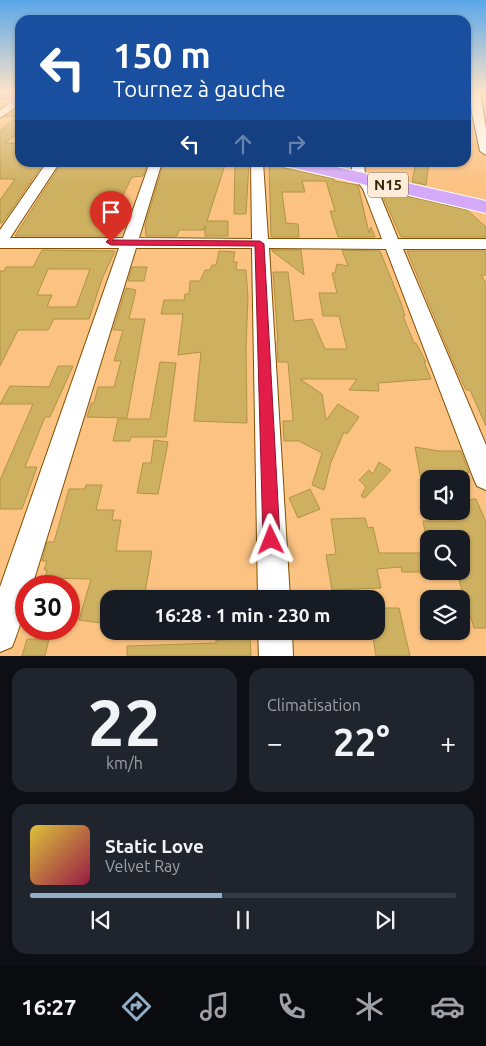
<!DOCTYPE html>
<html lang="fr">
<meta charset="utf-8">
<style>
:root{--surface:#171b24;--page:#20242c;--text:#f1f3f6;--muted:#9ea1a6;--line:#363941;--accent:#92afc9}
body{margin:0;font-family:Ubuntu,sans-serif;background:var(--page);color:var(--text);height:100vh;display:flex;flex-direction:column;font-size:19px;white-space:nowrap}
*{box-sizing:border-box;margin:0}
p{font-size:16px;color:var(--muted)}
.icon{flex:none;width:28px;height:28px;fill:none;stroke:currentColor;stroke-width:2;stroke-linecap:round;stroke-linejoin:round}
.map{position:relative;height:656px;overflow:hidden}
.sheet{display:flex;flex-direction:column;gap:12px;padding:12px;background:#0d0f14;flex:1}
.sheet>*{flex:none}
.top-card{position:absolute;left:15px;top:15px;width:456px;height:152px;border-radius:15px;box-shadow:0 1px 4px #0004;background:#1a4fa0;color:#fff;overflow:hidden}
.buttons{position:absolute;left:420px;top:470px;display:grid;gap:10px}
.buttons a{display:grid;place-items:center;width:50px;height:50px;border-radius:10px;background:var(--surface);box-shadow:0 1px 4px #0004;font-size:25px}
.speed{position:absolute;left:15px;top:575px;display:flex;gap:10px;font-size:25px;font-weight:700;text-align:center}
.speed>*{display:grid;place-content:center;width:65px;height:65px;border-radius:50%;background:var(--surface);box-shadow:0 1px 4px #0004;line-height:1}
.speed .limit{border:8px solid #d22;background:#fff;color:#111}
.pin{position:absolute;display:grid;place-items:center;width:42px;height:42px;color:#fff;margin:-51px -21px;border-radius:50% 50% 50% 0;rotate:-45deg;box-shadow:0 0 5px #0007}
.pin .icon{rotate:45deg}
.me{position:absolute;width:55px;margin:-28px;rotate:358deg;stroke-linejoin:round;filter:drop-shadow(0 0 4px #0008)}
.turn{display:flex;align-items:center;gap:18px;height:105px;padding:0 15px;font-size:22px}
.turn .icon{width:65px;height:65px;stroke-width:2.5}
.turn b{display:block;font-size:35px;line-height:42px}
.lanes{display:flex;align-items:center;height:48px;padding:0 15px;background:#0003;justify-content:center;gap:25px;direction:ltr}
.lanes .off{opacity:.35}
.big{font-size:38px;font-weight:700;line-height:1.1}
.sheet .card{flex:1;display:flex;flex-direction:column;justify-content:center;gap:8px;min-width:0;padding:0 18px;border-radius:15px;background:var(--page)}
.sheet .dial{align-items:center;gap:0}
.dial b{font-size:65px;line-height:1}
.song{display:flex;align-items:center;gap:15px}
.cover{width:60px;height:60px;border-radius:8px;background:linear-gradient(135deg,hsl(50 70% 55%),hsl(340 70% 35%))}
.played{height:5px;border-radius:2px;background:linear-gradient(90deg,var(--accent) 45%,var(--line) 45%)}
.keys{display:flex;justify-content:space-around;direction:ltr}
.heat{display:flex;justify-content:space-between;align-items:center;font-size:28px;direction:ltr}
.sheet .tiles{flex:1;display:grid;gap:12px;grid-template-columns:1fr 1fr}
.card:last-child{grid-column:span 2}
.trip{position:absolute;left:100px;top:590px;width:285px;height:50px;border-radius:15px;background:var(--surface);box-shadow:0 1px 4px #0004;font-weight:700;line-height:50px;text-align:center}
.dock{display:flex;height:80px;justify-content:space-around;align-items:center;background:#090b0e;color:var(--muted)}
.dock .icon{width:35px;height:35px}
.dock .current{color:var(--accent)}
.dock b{font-size:22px;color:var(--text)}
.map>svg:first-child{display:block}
</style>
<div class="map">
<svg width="486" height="656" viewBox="0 0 486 656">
<rect width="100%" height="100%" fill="#fbc282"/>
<path fill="#ceb061" stroke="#b19445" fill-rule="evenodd" d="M20 107V132L5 143H20V165L43 164 2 223H0V200L15 179H0V131L16 116 5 117Z
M67 162H148L143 176 132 177 118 205H128L116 236H15L61 164Z
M164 162H226L207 221H228V236H205V226L204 230H179L177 236H146L145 225Z
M235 162H249L246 214H234Z
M269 162 281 165 284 168 334 179V181L358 185 369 233 371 227 375 237H338L330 211H335L326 181H302L305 192H282L286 223 298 224 299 237H271Z
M416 162H429L426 185 412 182Z
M380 190 467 210 486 227V237H401Z
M42 250 115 251 102 279 89 319H54L48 330H18L0 366V271H4L6 267H33ZM48 269H90L76 307H47L52 295H37Z
M272 250H301L304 275 272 251Z
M342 250 380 251 401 303 405 316H403L414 343H416L426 362H424L431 379 378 383 379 391 349 390 357 379H300L322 394 326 420 338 404 359 417 347 434 344 432 331 462 324 490 312 485 322 453 299 441H284L283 421H293L291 397 288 362H278L277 342H278L273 272H288L294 321 312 319 325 349H347L339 316H323L319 293H337L332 273H335L337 264 348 266Z
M219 251 235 252 233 262H237L236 270H246L248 297 246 347 247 423 194 421 201 352 178 355 183 314H161L164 300H184L185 294H189L190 281H200L205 270H210L212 265H216Z
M407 251H486V275H481L486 283V426L470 390H466L454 364Z
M132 267H147L144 281H128Z
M126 288 136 290 129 319H145L127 418 87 417 91 403H94L98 387H114L121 361H114L123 330H113Z
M160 362 176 363 166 437H131L130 441H113L118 419H150Z
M58 366H73L50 417H45L25 467H37L22 509H0V480L33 404H0L10 386 49 387Z
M154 440 168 442 158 494 137 493 143 463H151Z
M415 447 439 451H461L469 473 444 472 446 479H421Z
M379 462 391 470 365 498 361 496 366 487 359 480 369 470 373 474Z
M86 485H102L96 510H114L112 520H121L116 551H152L144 599H109V624L79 620 91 579 45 578 47 570H44L47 561H42L47 542H54L69 489H85Z
M310 489 320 509 298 518 289 498Z
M476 499 486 522V628H474L456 571H461V532H425L423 521H455L451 511H461V500Z
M365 518 368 528 373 527 379 553H426L429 571 431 572H402L401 567 377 569 381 588 332 590 326 555 336 554 331 519Z
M376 608H399L410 656H376L372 631H376Z
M27 639H49L45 656H22Z
M250 639 251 656H127V646L216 643V640Z"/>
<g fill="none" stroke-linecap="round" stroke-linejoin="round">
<defs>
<path id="minor" d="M470 92H480L486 128V155L480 151 472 113Z
M20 96V104L0 118V110Z
M47 162H60L10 238H123L150 162H162L139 238 252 239 251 162H263L268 239H382L363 189 352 174V162H364L365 174 377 188 398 239H486V249H403L486 445V490L477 486 473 477 386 249 269 248 290 599H258L252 248H136L32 586H26C26 608 20 627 12 647L0 652V587L119 248H0V230Z
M258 631H292L293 656H259Z"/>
<path id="highway" d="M0 92 20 97V105L0 100Z
M282 162H315L486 201V213L290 167 284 166Z"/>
</defs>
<use href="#minor" stroke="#825000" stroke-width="2"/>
<use href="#highway" stroke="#fff" stroke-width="2"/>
<use href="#minor" fill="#fff" fill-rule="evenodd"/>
<use href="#highway" fill="#d5a9fa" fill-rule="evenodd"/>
</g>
<linearGradient id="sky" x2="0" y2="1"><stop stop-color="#5aa6e9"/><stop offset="0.5" stop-color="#fde4c7"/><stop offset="1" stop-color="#fde4c7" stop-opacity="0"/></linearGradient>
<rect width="486" height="184" fill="url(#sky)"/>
<path fill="#e11d48" stroke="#92132f" d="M108 240 260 241 264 244 280 540 277 546 271 548 265 546 263 540 255 246 111 245 106 242Z"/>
<g text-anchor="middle" stroke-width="4" stroke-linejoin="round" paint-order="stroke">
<rect fill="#feecd9" stroke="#745f46" stroke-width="1" x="368" y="172.5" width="40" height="25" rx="4"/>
<g font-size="15" font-weight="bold" fill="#392307">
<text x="388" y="190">N15</text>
</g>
</g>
</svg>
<div class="buttons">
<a><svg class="icon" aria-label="sound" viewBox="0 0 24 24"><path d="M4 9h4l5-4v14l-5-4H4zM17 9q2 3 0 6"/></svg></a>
<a><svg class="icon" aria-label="search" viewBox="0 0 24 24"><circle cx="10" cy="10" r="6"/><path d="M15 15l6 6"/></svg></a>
<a><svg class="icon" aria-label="layers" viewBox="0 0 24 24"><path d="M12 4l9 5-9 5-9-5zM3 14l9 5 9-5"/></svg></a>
</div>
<div class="speed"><div class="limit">30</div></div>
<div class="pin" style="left:111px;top:242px;background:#d93025"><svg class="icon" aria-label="arrive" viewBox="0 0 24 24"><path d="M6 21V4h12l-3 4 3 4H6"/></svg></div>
<svg class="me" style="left:271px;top:540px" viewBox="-20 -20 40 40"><path d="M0-17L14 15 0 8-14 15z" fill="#e11d48" stroke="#fff" stroke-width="4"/></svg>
<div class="trip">16:28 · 1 min · 230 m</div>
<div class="top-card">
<div class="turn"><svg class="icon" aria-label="left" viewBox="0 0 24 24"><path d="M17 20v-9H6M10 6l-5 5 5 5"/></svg><div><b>150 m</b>Tournez à gauche</div></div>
<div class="lanes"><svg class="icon" aria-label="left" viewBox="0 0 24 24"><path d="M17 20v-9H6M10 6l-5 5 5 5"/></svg><svg class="icon off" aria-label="ahead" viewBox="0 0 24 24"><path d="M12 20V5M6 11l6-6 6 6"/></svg><svg class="icon off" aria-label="right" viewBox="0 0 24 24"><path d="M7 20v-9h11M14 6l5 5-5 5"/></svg></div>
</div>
</div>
<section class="sheet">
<div class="tiles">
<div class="card dial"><b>22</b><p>km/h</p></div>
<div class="card"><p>Climatisation</p>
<div class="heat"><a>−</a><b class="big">22°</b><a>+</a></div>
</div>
<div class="card">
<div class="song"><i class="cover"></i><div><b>Static Love</b><p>Velvet Ray</p></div></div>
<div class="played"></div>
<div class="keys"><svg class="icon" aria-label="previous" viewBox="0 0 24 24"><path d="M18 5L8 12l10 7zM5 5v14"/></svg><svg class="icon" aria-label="pause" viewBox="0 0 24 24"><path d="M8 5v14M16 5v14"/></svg><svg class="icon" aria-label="next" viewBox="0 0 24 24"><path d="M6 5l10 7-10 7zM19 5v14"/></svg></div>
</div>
</div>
</section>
<nav class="dock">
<b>16:27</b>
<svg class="icon current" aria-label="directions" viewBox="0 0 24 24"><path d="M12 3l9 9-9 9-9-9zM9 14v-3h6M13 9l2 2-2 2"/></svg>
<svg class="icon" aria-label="music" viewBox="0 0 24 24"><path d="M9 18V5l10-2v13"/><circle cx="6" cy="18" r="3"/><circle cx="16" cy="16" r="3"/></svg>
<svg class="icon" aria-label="phone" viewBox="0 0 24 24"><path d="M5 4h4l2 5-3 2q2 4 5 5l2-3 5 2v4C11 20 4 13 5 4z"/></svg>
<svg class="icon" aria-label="climate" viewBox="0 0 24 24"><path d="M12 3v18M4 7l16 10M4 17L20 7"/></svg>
<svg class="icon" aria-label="car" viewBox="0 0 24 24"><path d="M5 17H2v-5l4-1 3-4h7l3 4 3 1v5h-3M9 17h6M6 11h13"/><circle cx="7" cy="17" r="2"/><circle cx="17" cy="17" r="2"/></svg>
</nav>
